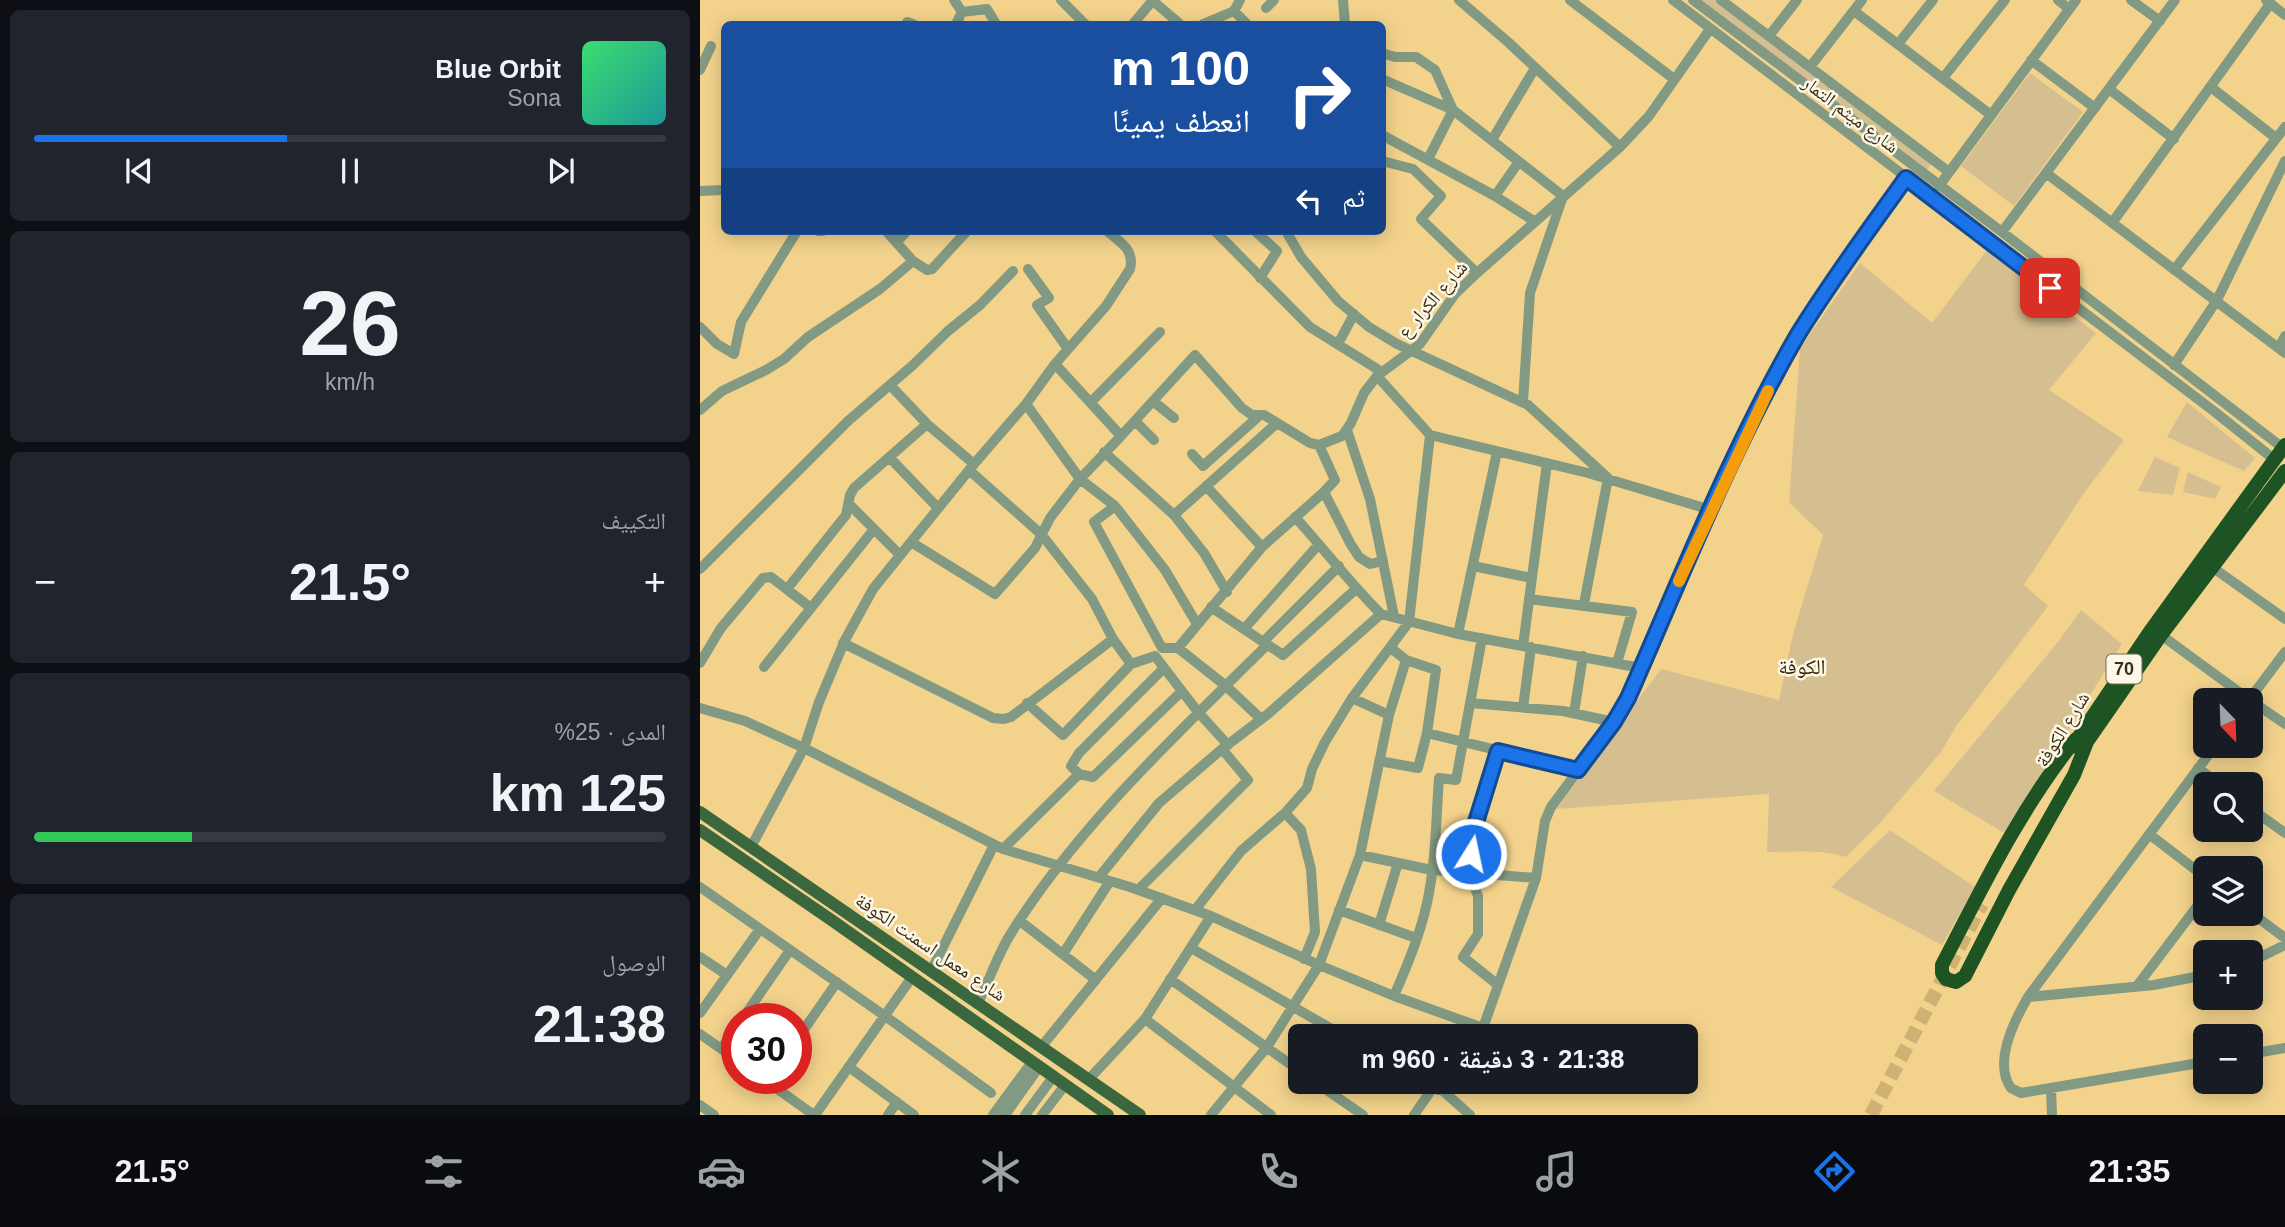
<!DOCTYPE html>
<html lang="ar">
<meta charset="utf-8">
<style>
:root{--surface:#171b24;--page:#20242c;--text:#f1f3f6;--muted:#9ea1a6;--line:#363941;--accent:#1a73e8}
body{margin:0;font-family:Arial,"Noto Naskh Arabic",sans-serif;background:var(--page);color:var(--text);direction:rtl;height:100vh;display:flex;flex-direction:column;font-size:26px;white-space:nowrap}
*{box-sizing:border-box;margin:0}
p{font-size:23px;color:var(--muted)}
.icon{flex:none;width:38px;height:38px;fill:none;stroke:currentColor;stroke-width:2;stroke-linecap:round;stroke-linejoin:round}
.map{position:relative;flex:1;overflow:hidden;direction:ltr}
.drawer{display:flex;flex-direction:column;gap:10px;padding:10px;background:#0d0f14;width:700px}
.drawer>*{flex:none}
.guide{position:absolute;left:21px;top:21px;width:665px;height:214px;border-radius:10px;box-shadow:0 4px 18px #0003;direction:rtl;background:#1a4fa0;color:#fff;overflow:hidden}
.needle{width:46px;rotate:157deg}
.buttons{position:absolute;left:1493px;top:688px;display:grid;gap:14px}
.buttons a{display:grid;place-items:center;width:70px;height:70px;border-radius:10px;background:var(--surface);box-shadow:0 4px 18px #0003;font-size:35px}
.speed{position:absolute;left:21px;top:1003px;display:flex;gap:14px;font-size:35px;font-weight:700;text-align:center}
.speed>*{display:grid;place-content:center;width:91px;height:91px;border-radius:50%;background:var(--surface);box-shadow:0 4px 18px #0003;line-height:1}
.speed .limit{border:10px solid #d22;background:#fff;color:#111}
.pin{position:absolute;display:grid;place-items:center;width:60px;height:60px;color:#fff;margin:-30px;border-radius:14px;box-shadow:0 4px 10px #0006}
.me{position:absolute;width:77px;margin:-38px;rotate:10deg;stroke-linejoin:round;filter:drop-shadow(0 0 5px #0008)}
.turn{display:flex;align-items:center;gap:24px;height:147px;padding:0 21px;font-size:32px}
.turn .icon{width:91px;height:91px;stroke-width:2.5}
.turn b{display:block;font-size:49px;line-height:60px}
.then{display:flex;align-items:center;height:66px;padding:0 21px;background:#0003;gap:14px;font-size:26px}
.big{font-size:52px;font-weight:700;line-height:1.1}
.drawer .widget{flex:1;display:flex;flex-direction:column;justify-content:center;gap:10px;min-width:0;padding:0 24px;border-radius:10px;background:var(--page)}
.drawer .dial{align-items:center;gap:0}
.dial b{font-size:91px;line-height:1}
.song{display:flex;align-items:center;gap:21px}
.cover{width:84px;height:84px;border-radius:10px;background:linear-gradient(135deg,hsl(140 70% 55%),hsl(180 70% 35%))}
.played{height:7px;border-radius:4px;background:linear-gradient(90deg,var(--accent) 40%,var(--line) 40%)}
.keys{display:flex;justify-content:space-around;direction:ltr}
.heat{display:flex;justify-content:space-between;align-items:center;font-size:38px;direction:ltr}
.charge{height:10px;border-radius:5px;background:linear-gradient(90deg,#34c759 25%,var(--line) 0)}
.trip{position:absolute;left:588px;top:1024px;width:410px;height:70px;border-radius:10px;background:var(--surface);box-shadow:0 4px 18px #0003;font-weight:700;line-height:70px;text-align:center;direction:rtl}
.dock{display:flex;height:112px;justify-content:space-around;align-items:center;background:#090b0e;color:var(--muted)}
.dock .icon{width:49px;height:49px}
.dock .selected{color:var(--accent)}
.dock b{font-size:32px;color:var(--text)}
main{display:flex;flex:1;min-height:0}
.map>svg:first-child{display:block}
</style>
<main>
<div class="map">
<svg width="1585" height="1115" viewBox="0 0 1585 1115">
<rect width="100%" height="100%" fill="#f3d38c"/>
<path fill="#d5bf91" d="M996 0H1017L1233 162 1225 172Z
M1330 73 1383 112 1314 206 1261 166Z
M1287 250 1396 333 1349 390 1424 440 1384 493 1324 585 1348 606 1257 725 1241 752 1181 822 1146 857C1121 849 1093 852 1067 852L1069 794 856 809 961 669 1079 700 1093 634 1123 535 1089 502 1100 348 1160 263 1232 323Z
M1487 402 1555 458 1544 471 1467 437Z
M1455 457 1480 468 1473 495 1438 491Z
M1488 472 1521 487 1515 499 1483 492Z
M1381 610 1422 644 1304 833 1234 791 1358 642Z
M1190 830 1275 887 1242 945 1131 887Z"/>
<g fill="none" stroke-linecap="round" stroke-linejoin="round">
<path stroke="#ceb273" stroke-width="14" stroke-dasharray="14 7" stroke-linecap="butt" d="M1171 1115 1282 904"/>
<path stroke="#829a83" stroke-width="10" d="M254 0 262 12
M361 0 385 24
M643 0 645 24
M759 0 808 42 920 147
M870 0 974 79
M973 0 1515 412 1575 460
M993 0 1302 232 1583 448
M1021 0 1249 172
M1358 0 1369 9
M1431 0 1460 21
M1566 0 1585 15
M453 1 480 24
M566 8 574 0
M534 11 547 24
M1154 11 1291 115
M207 22 213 24
M256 24 262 12 287 9 296 24
M433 24 453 0
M503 24 534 11 540 0
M1069 36 1097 0
M1198 44 1233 0
M682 53 695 57H716L735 70 753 110 863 196 830 293 823 402
M1331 60 1395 108
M1110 67 1162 0
M0 70 11 46
M1243 78 1305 0
M682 79 753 110 728 159
M1512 88 1576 138
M1409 89 1474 139
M682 135 795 196 834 221
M792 140 835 68
M682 161 713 169 741 196 721 219 777 273
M1346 173 1585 353
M1239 186 1376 0
M0 191 24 190
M795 196 818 163
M1412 223 1570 4
M118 231H123
M186 231 213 261 227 270 232 269 267 231
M515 231 610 327 682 372
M555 231 577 251 560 278
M586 231 601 257 638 301 669 327 697 344 828 405 908 478 884 604
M1302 232 1475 0
M197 242 207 231
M328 269 349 298 337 305 368 349
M1474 270 1585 127
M0 327 17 344 34 354 41 322 97 231
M638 344 654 314
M1579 348 1585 336
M355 364 421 436 495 355 542 408 552 415H564L610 443 619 445 642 436 651 423 664 393 677 376 720 344 755 294 777 273 920 147 949 116 1010 29
M1474 365 1517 300 1585 161
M190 385 227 424 274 464
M391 402 460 332
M454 402 474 418
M326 404 380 479 415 506 465 570 497 624
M0 410 22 391 66 370 84 359 108 337 180 289 213 261
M435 421 454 440
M647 430 670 499 694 616
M730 435 888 473 1011 510
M404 452 474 515 504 553 527 592
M492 454 503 466 559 416
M190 458 238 508
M506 486 562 547
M624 492 650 543 659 557 670 564 683 561
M149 504 200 555
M415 506 394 522 462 648H478L526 686 561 719
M474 515 577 423
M595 517C624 549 650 583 681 614
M211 542 295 594 335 548 350 518 380 479 421 436
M773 566 832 578
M1512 567 1585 619
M0 569 148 421 213 365 248 331 280 305 313 271
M87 589 146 515 150 495 154 488 227 424
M829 599 932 612 917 663
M511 607 583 655 656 589
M544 629 619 544
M758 634 797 452
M1461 635 1550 700
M413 639 431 664 455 656 498 712 528 745
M563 642 639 566
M143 643 293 718 304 719 311 717 413 639 392 599 342 535 269 470
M823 646 847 463
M478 648 562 547 624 492 635 480 619 445
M0 663 21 628 63 578 71 577 111 608
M64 667 174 529
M652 698 689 715
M1549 700 1585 652
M1550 700 1585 724
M327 703 363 735 431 664
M770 703 863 711 914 722
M0 708 45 721 104 748 303 849 430 887 511 916 619 965 694 996 783 1028
M823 708 831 647
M874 713 883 656
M727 733 878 770
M798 751 772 835 769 873 778 896V934L763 957 798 985
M679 761 718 768 727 733 736 670 706 660 691 648
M1498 768 1519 784
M379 774 371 766 379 753 464 668
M1550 808 1585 833
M585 813 601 830 611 869 615 932 604 959
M1449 834 1505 877
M51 847 104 748 119 702 145 640 173 589 274 464 326 404 355 364 406 306 430 269C435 250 420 242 407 231
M303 849 379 774 393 777 482 691
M660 855 732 870 836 878
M399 877 459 803 522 749 568 714 681 614 758 634 941 668
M0 887 185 1016 291 1093
M438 890 548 780 522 749
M495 910 541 851 585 813 607 788 612 769 625 742 652 698 709 622 730 435 677 376
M639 910 716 938
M1550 912 1585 938
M320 921 396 980
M679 925 698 863
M491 948 644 1036
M363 954 410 881
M0 957 27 975
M1550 962 1585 945
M231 971 294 845
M470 979 600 1071
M1437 986 1505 896
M694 996C707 966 720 935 727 903 736 862 736 819 739 778L756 780 782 638
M1328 997 1454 985 1505 975
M278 1003C289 981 297 956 310 935 377 827 477 734 567 645
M0 1013 60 929
M43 1018 90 950
M445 1019 571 1115
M0 1034 37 1060
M778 1036 783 1028 836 878 845 821 851 807 914 722 927 698C981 577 1030 451 1097 336 1130 281 1169 230 1206 178
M96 1041 137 982
M342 1046 462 898
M21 1049 37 1027
M1550 1054 1585 1048
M1505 1062 1321 1093 1311 1088C1293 1063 1314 1021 1328 997L1515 746
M149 1067 214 1115
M62 1078 114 1115
M389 1079 445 1019 511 916
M615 1082 663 1115
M720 1082 738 1090
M1351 1088 1352 1115
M742 1090 770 1115
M0 1105 14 1115
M115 1115 212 977
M188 1115 197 1102
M293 1115 332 1062
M305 1115 339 1067
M325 1115 353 1077
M342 1115 365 1085
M511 1115 567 1047 619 965 660 855 689 715 706 660
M714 1115 732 1089"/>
<path stroke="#3b673e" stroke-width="12" d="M0 812 440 1115
M0 830 130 919 408 1115"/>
<path stroke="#1e5424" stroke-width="14" d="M1376 739C1321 807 1282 888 1242 965V973L1246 979 1256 982 1265 976 1309 890 1374 775 1387 742
M1372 747 1451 630 1585 445
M1382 749 1461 635 1585 471"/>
</g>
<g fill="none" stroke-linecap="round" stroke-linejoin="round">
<defs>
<path id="route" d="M771 854 772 835 798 751 878 770 914 722 928 698C981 578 1031 450 1097 336 1130 282 1169 230 1206 178L1350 288"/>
</defs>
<use href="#route" stroke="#114b97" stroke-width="18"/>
<use href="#route" stroke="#1a73e8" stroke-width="12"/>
<path stroke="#f59e0b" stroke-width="12" d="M979 581 1068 391"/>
</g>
<g text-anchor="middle" stroke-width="5" stroke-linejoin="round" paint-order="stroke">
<rect fill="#fdf7e9" stroke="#746a51" stroke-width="2" x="1406.5" y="654.5" width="35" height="29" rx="5"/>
<g font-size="18" font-weight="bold" fill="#3a2e10">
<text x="1424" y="675">70</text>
</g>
<g font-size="19" fill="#3a2e10" stroke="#fdf7e9">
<text transform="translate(1151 114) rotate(37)" y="7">شارع ميثم التمار</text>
<text transform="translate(732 299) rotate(-49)" y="7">شارع الكرار ع</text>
<text transform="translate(1362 729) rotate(-58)" y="7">شارع الكوفة</text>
<text transform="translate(231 947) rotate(34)" y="7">شارع معمل اسمنت الكوفة</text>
</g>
<g font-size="21" fill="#362700" stroke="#fdf7e9">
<text x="1102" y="674">الكوفة</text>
</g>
</g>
</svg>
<div class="buttons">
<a><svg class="needle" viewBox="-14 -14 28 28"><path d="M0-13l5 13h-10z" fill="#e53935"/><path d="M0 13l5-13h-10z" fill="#9ea1a6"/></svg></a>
<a><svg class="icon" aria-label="search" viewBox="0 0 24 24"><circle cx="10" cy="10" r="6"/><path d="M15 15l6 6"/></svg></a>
<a><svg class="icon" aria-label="layers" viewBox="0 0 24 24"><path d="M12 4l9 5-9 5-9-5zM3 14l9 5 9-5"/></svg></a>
<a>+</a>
<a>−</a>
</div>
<div class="speed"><div class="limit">30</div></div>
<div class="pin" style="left:1350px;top:288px;background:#d93025"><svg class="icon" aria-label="arrive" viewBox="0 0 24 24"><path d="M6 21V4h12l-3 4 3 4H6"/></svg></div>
<svg class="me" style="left:771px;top:854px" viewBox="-20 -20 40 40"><circle r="17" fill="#1a73e8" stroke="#fff" stroke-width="3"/><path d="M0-11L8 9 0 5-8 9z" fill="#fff"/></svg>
<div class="trip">21:38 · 3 دقيقة · 960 m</div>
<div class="guide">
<div class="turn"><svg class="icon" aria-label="right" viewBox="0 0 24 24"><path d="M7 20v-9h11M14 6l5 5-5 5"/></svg><div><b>100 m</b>انعطف يمينًا</div></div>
<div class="then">ثم<svg class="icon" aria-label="left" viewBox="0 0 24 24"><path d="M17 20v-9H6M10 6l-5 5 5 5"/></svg></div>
</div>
</div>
<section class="drawer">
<div class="widget">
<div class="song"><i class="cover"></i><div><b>Blue Orbit</b><p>Sona</p></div></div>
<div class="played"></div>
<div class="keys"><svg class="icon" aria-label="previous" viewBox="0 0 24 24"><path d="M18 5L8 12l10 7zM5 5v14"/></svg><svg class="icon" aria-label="pause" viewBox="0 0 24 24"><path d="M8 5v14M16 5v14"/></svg><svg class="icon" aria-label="next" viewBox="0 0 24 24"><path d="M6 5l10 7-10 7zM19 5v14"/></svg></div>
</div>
<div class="widget dial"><b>26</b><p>km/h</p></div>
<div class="widget"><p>التكييف</p>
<div class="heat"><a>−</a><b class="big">21.5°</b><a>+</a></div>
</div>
<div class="widget"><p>المدى · 25%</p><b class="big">125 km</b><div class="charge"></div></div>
<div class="widget"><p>الوصول</p><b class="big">21:38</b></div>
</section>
</main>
<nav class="dock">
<b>21:35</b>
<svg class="icon selected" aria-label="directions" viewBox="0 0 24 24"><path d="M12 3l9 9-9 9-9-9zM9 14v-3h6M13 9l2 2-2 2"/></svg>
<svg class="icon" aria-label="music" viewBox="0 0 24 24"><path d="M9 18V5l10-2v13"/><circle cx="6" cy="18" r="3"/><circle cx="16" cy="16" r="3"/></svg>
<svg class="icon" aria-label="phone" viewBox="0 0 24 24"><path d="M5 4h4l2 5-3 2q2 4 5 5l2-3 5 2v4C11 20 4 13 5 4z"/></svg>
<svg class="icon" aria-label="climate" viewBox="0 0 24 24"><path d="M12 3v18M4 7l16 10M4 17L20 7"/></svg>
<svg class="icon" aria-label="car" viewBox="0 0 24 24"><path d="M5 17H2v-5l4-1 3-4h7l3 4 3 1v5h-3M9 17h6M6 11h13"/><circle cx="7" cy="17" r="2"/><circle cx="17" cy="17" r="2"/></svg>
<svg class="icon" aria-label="filters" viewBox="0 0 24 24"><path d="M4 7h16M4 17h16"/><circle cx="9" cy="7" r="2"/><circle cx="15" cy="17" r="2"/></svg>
<b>21.5°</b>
</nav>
